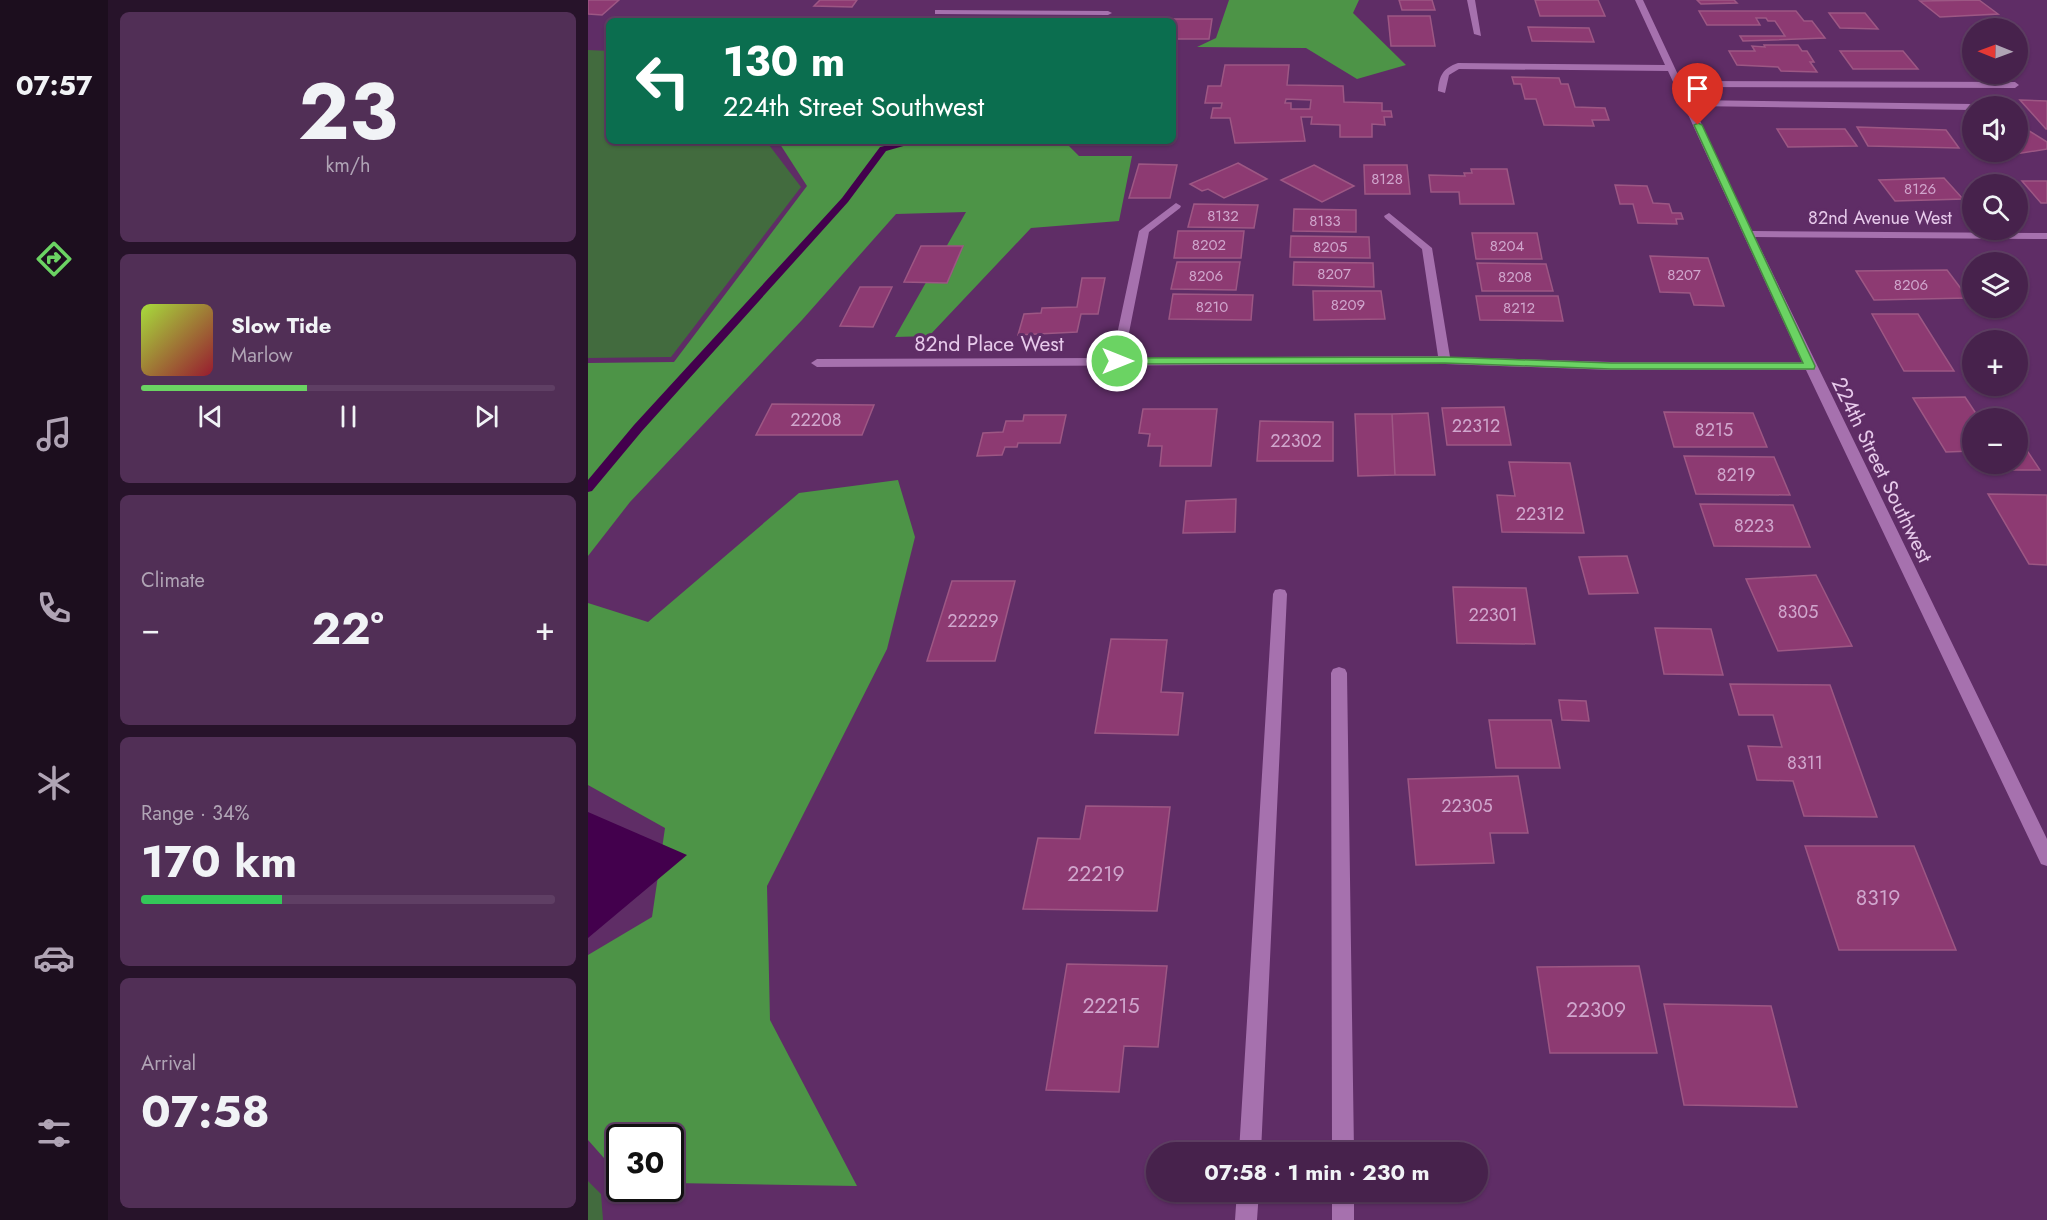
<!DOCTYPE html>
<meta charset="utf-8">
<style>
:root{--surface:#47224c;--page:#512f56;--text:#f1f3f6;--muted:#b0a4b5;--line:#5f3f64;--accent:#6bd363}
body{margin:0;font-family:Jost,sans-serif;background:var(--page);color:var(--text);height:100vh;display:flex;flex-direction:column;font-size:22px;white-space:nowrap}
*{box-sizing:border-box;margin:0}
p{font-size:20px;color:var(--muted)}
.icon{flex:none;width:33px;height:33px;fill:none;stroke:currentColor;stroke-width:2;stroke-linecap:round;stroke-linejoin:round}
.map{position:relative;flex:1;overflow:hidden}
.drawer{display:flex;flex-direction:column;gap:12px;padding:12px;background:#27132a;width:480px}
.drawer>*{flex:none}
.hud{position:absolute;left:18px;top:18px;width:570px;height:126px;border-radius:9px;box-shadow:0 2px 4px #0004,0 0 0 2px var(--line);background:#0b6e4f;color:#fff;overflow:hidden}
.needle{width:39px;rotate:271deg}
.tools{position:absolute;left:1374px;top:18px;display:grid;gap:12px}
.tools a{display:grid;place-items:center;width:66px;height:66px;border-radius:50%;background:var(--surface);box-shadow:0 2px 4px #0004,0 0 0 2px var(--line);font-size:30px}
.speed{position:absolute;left:18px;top:1124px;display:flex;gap:12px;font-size:30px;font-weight:700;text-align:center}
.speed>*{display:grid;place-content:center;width:78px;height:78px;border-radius:50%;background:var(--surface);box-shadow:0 2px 4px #0004,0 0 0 2px var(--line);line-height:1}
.speed .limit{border:3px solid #111;border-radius:9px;background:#fff;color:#111}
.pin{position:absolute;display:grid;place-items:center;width:51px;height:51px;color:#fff;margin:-62px -26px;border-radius:50% 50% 50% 0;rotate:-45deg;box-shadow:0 0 6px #0007}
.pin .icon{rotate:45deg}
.me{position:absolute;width:66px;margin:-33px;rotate:90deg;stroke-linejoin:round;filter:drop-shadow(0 0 4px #0008)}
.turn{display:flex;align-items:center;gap:21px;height:126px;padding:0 18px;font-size:27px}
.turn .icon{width:78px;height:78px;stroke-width:2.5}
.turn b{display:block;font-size:42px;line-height:51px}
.big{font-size:45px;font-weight:700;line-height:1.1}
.drawer .widget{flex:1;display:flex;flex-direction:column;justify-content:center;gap:9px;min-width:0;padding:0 21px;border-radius:9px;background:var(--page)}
.drawer .dial{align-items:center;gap:0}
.dial b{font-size:78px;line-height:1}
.song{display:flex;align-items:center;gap:18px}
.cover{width:72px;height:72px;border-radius:9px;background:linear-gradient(135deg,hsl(80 70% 55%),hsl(350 70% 35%))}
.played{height:6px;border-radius:3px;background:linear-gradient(90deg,var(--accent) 40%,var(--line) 40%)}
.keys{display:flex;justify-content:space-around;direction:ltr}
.heat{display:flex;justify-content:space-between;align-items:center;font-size:33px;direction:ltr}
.charge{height:9px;border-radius:4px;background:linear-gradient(90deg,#34c759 34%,var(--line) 0)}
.trip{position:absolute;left:558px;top:1142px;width:342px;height:60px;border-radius:30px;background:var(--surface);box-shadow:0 2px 4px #0004,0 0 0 2px var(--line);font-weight:700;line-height:60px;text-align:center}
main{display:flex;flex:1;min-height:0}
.tab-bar{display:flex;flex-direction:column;width:108px;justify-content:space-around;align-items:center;background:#1c0e1e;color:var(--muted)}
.tab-bar .icon{width:42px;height:42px}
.tab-bar .on{color:var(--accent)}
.tab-bar b{font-size:27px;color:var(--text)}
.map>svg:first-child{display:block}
</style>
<main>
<nav class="tab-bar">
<b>07:57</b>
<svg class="icon on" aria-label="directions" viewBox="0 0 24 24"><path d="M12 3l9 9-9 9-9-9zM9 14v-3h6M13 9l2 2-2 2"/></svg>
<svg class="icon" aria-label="music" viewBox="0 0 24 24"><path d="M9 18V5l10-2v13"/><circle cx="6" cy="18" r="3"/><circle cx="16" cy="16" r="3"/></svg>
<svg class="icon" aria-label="phone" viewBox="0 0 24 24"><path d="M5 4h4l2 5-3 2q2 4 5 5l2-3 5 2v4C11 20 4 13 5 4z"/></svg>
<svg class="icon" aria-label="climate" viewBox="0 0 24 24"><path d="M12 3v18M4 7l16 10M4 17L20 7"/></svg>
<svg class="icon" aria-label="car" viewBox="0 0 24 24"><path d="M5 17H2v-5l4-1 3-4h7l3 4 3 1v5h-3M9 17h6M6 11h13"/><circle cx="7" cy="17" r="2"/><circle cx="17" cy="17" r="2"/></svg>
<svg class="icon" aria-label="filters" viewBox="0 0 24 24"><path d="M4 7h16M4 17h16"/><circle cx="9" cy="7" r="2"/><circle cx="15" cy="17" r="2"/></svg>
</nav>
<section class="drawer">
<div class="widget dial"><b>23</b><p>km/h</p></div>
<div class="widget">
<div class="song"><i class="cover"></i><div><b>Slow Tide</b><p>Marlow</p></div></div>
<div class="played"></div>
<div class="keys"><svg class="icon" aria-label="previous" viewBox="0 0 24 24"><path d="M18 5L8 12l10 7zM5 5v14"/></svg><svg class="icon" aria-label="pause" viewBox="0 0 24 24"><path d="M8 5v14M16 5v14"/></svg><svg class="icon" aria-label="next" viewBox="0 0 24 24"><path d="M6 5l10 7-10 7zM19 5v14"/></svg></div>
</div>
<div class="widget"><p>Climate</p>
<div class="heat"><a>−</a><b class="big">22°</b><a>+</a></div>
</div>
<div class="widget"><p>Range · 34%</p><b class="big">170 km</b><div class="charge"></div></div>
<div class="widget"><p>Arrival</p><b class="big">07:58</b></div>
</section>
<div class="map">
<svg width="1459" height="1220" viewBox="0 0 1459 1220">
<rect width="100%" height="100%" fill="#5f2d66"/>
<path fill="#426b3e" d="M0 50 21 51V141H178L213 187 83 357 0 358Z
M0 1181 13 1194 15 1220H0Z"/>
<path fill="#4d9447" d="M641 0H771L765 13 818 65 769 79 718 48 609 47 628 38Z
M190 141H372L377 143 476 141 491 156H544L531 221 443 228 341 336 307 337 378 212 308 214 214 320 42 502 0 556V363L86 362 219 186Z
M310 480 327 537 299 649 179 886 182 1020 269 1186 83 1183 82 1137H32L31 1175 0 1140V955L64 917 77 828 0 785V603L60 622 211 493Z"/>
<path fill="#43004d" d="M0 812 99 855 0 938Z"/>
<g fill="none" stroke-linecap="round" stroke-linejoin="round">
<path fill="#43004d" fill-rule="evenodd" d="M318 141H333L298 151 260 202 54 431 4 491 0 492V480L46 425 254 198 292 147Z"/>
</g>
<path fill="#8d3a72" stroke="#9d5784" stroke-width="1.5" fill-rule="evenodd" d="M0 0H31L14 15 0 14Z
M232 0H269L264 7 226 6Z
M811 0H844L847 10H814Z
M947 0H1010L1017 16H952Z
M1109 0H1146L1149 3 1113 4Z
M1391 0 1410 14 1352 17 1332 1Z
M1111 11H1208L1216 21H1224L1237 38 1155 41 1152 36H1197L1187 21H1180L1178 18H1168L1172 25H1119Z
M1241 13H1277L1290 29 1252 28Z
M800 16H842L847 46H803Z
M161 17 201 18 198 21H158Z
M568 19H624L621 39H585V21H567Z
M940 27 1001 28 1006 42 944 41Z
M1176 45H1210L1214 51H1219L1226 62H1222L1229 72 1193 71 1190 67 1149 65 1141 51H1167L1164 46 1177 47Z
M1252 51H1315L1330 69H1265Z
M637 65H701L699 85 755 86 756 102 794 103V111H803L804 117H796L797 125 784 124V137H752V125L723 124 724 117H713L717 141 647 143 642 118H623L625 108H633L634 103H617L620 86H633ZM698 99 723 100 722 109H703V103H697Z
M924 77 971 78 973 84H980L987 107 1017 108 1021 120H1004L1006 126 956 125 948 99H937L933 84H926Z
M1432 100 1459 101V129H1458Z
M1269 127 1358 130 1371 148 1280 146Z
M1189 129H1257L1269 146 1200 147Z
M1438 129 1459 142V149L1415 156 1407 152H1430V130Z
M650 163 679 179 636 198 620 189 614 191 602 184Z
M551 164 589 165 582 198H541Z
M726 165 766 186 734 202 693 180Z
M776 165H819L822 194H777Z
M883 169H919L926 204H872L871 192H843L841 175 877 176 876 173H884Z
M1356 178 1375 199 1307 201 1291 180Z
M1434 181H1459V203H1453Z
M1027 185 1059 186 1065 203 1081 204 1084 213H1093L1095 219H1088L1089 224 1050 223 1045 204H1032Z
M606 204 670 205 666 228 600 227Z
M706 209 768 210V232L705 231Z
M590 231H656L653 258H586Z
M884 233H949L954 259H888Z
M703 236 781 237 782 258 702 257Z
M333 246H375L359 283 316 282Z
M1062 256 1120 258 1136 306 1106 305 1102 293 1072 292Z
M589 262H652L648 290 583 289Z
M706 262 785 263 786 287 705 285Z
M889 263 958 264 965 291H894Z
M1359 270 1380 298 1286 300 1268 271Z
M494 278H517L510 314H493L489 332 430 335 436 314 453 313 454 308 489 307Z
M272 287H304L285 327 252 326Z
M725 291H793L797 319 726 320Z
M585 294 665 295 663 320 581 319Z
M888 296H970L975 321 892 320Z
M1284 314H1330L1366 371H1316Z
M1377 397 1391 418H1384V451L1358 452 1325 398Z
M184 404 286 405 274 435H168Z
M916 407 923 445H859L854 408Z
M555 409H629L623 466H572L574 446H560L562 434 551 433Z
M1076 412 1165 413 1179 447H1086Z
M840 413 847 475H807L804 414Z
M767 414H804L807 475 770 476Z
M436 415H478L472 443H430L429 447H417L414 455 389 456 395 433 415 432 418 421H435Z
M672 421 745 422V461H669Z
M1430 437 1452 470H1397L1393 464H1430Z
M1096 456 1186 457 1202 495 1108 494Z
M921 462 982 463 996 533 914 532 909 495 927 496Z
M1400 494 1459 495V565L1441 564Z
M648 499 647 532 595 533 598 501Z
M1112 504 1205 505 1222 547 1126 546Z
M1039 556 1050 593 1001 594 991 557Z
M1228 575 1264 646 1190 651 1158 579Z
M364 581H427L407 661H339Z
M865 587 938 588 947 644 869 643Z
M1067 628 1123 629 1135 675 1076 674Z
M523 639 579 640 573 692 595 693 590 735 507 733Z
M1142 684 1242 685 1289 817 1216 816 1205 781 1169 780 1160 746 1194 747 1185 715H1151Z
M971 700 998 701 1001 721 974 720Z
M901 720H963L972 768H908Z
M930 776 940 833H902L906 863 828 865 820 779Z
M498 806 582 807 569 911 435 909 450 838 492 839Z
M1217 846H1326L1368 950H1251Z
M479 964 579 966 570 1047 536 1046 531 1092 458 1090Z
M1051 966 1069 1053H962L949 967Z
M1076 1004 1183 1006 1209 1107 1096 1105Z"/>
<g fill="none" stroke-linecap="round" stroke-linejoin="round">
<path fill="#a671ae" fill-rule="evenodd" d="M879 0H887L893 36 886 34Z
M1047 0H1055L1093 81 1427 82 1431 85 1427 88 1096 87 1102 100 1384 104 1388 106H1384V110L1105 106 1164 231 1459 233V239L1167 237 1459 839V866L1453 864 1218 370H1023L857 364 229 367 223 363 229 359 524 358 551 231 588 203 593 206 592 208 561 232 536 358 850 356 834 249 797 218 796 216 801 213 844 248 862 357 1023 362H1214L1080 71 871 69 861 75 857 93 850 91C851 76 855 68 870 63L1077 65Z
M347 10 520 11 524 13 520 15 350 14H347Z
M692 589 697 590 699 594 673 1152H651L685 594 687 590Z
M751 667 757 669 759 673 766 1152H744L743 673 745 669Z
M649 1191H671L669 1220H647Z
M744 1191H766V1220H744Z"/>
</g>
<path fill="#6bd363" stroke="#468940" stroke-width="1.5" d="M1110 123 1114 125 1227 366 1226 369H1023L857 363 529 364 523 361 529 358 857 357 1023 363H1215L1106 125Z"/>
<g text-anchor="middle" stroke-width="6" stroke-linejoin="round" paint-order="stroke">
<g font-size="15" fill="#d0a6cd">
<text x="799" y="184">8128</text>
<text x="1332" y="194">8126</text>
<text x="635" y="221">8132</text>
<text x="737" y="226">8133</text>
<text x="621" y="250">8202</text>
<text x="919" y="251">8204</text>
<text x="742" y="252">8205</text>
<text x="746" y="279">8207</text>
<text x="1096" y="280">8207</text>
<text x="618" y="281">8206</text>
<text x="927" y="282">8208</text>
<text x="1323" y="290">8206</text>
<text x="760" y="310">8209</text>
<text x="624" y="312">8210</text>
<text x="931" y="313">8212</text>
</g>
<g font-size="18" fill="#e7caeb" stroke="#5f2d66">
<text x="1292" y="224">82nd Avenue West</text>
</g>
<g font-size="18" fill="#d0a6cd">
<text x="228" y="426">22208</text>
<text x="888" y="432">22312</text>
<text x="1126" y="436">8215</text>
<text x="708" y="447">22302</text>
<text x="1148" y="481">8219</text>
<text x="952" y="520">22312</text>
<text x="1166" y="532">8223</text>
<text x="1210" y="618">8305</text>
<text x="905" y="621">22301</text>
<text x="385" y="627">22229</text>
<text x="1217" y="769">8311</text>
<text x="879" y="812">22305</text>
</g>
<g font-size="21" fill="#e7caeb" stroke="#5f2d66">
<text x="401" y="351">82nd Place West</text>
<text transform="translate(1294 470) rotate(64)" y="7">224th Street Southwest</text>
</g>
<g font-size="21" fill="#d0a6cd">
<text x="508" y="881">22219</text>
<text x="1290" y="905">8319</text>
<text x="523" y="1013">22215</text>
<text x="1008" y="1017">22309</text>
</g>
</g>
</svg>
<div class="tools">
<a><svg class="needle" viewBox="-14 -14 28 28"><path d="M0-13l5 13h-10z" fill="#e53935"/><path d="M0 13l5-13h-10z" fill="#b0a4b5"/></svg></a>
<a><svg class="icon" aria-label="sound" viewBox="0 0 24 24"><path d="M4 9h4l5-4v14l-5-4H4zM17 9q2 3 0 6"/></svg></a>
<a><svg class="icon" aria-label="search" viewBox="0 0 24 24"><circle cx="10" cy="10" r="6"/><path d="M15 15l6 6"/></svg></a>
<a><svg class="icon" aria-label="layers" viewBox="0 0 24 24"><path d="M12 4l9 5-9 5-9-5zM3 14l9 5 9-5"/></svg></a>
<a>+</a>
<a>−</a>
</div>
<div class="speed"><div class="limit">30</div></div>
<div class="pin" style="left:1110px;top:125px;background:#d93025"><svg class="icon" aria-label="arrive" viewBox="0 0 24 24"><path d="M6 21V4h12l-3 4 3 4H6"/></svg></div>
<svg class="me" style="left:529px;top:361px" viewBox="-20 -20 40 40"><circle r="17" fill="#6bd363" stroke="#fff" stroke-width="3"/><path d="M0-11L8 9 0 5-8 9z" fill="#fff"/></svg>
<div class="trip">07:58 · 1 min · 230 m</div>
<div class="hud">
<div class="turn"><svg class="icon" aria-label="left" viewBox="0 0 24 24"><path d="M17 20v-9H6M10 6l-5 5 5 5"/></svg><div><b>130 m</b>224th Street Southwest</div></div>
</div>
</div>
</main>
